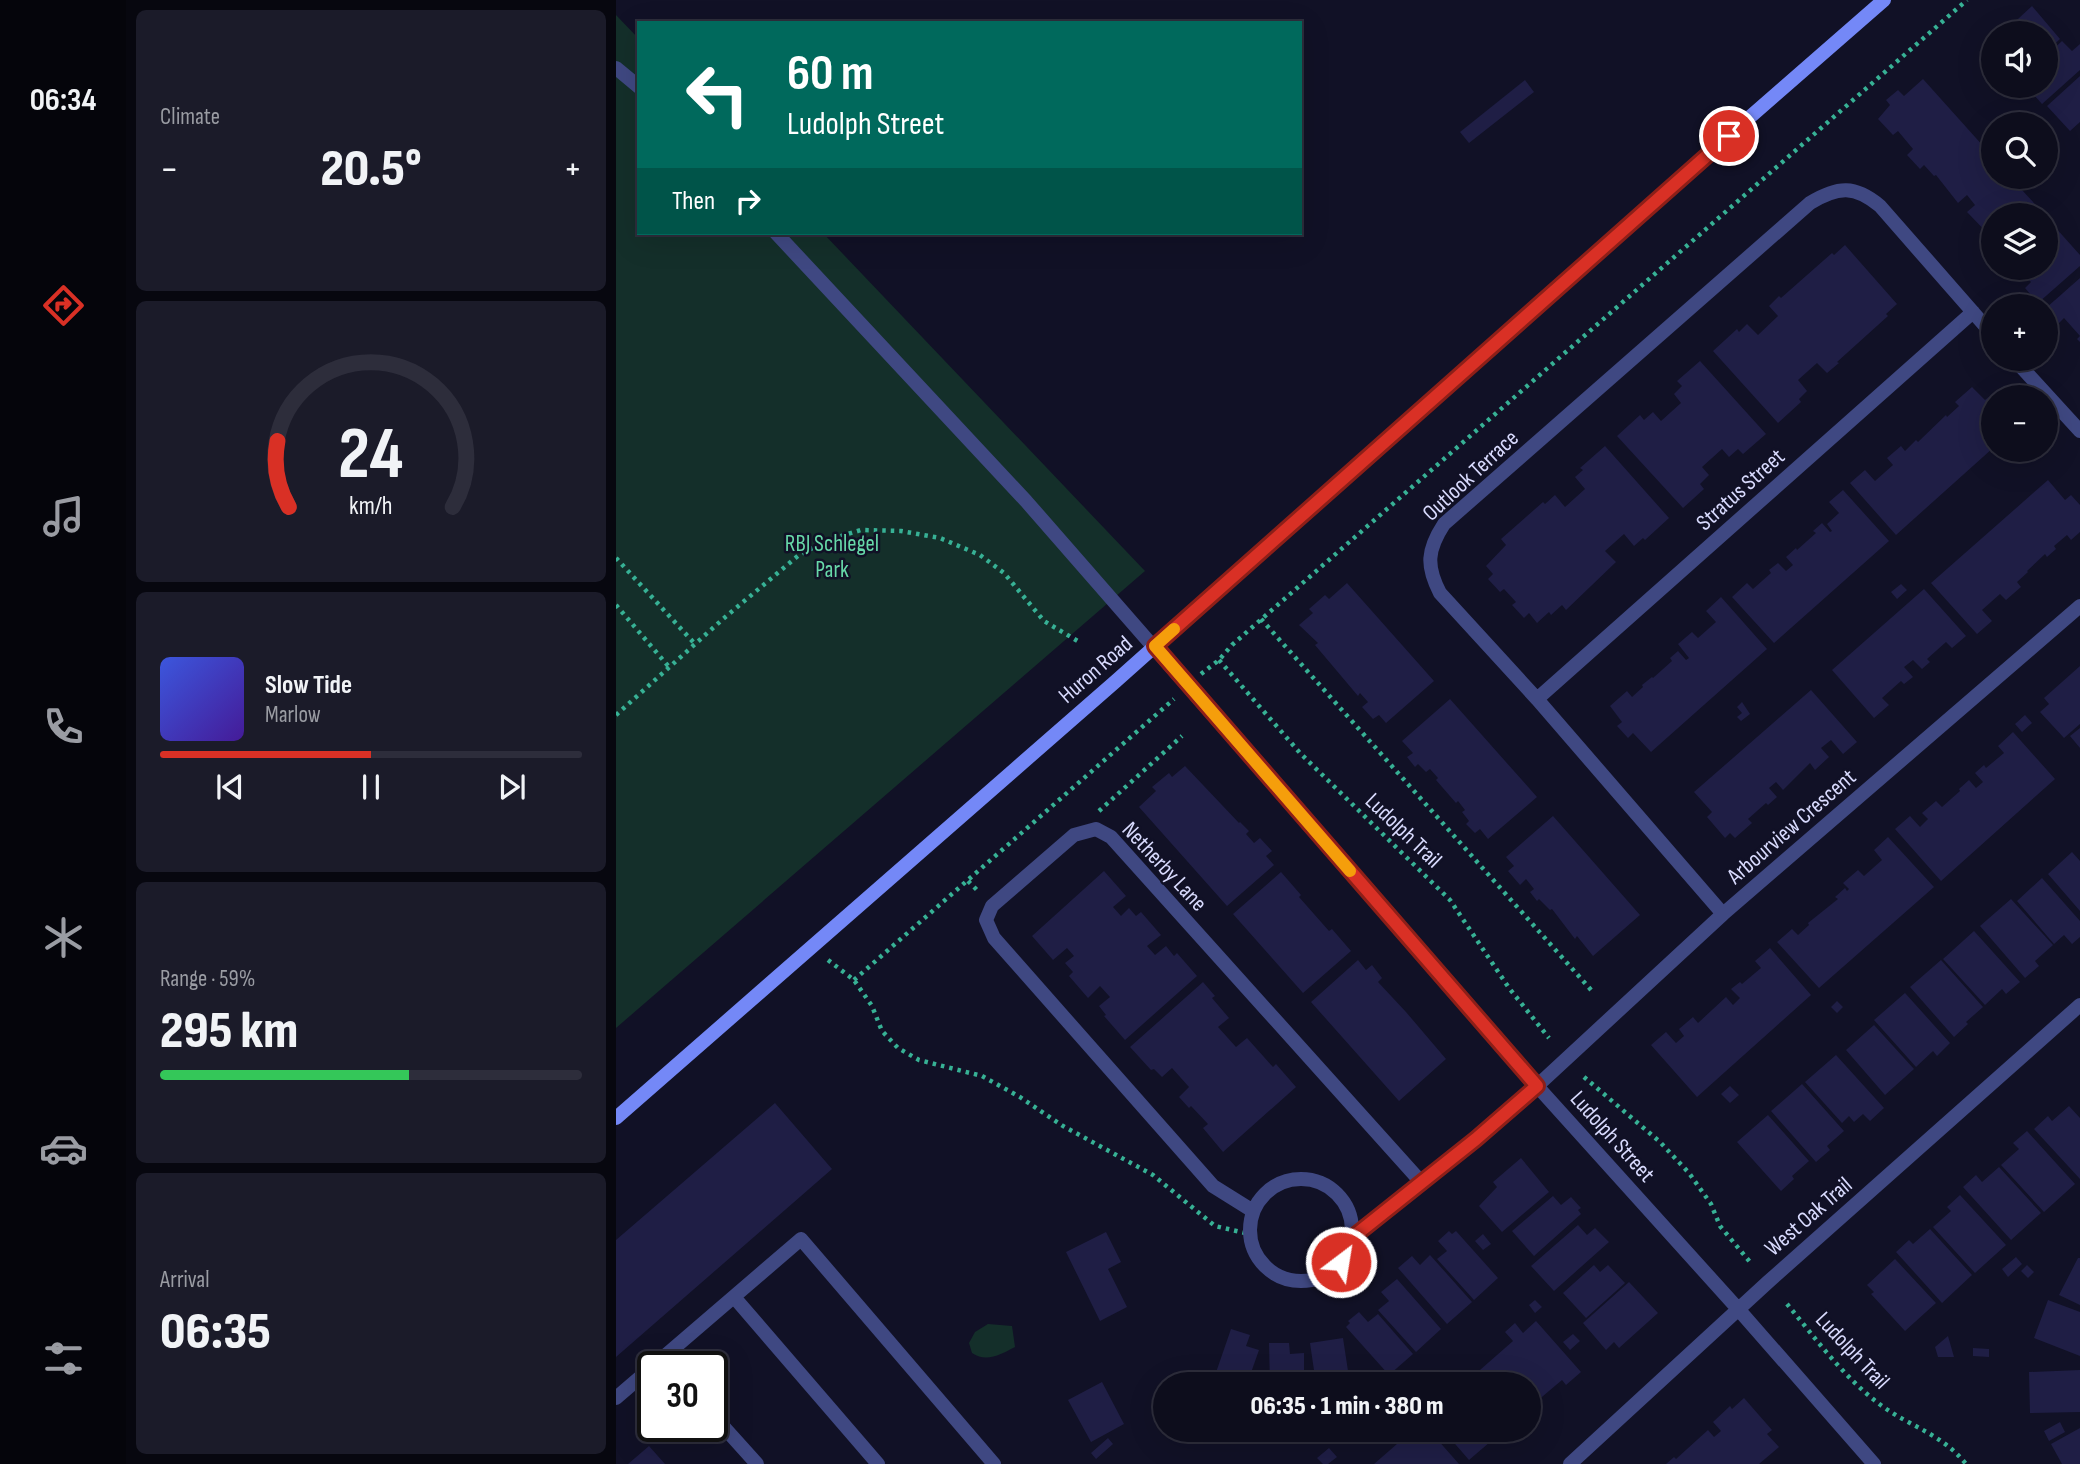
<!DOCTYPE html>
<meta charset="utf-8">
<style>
:root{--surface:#0d0d1c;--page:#1b1b29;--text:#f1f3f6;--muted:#9a9ca3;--line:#2d2d3b;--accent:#d93025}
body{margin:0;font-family:"Sofia Sans Condensed",sans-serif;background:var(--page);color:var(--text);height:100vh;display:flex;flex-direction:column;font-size:26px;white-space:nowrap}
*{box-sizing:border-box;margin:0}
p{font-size:23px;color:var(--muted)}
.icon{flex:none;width:38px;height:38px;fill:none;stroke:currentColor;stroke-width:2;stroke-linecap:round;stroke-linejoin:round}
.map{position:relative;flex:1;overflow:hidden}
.details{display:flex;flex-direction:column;gap:10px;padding:10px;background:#07070f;width:490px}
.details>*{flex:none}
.guide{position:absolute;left:21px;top:21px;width:665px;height:214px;border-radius:0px;box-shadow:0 7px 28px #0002,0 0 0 2px var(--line);background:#00695c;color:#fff;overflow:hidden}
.controls{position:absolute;left:1365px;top:21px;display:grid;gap:14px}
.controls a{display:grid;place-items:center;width:77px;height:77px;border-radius:50%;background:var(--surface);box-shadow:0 7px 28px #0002,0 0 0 2px var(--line);font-size:35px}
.speed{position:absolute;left:21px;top:1351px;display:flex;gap:14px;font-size:35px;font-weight:700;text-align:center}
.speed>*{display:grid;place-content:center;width:91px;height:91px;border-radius:50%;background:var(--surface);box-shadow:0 7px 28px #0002,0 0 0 2px var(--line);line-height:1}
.speed .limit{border:4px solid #111;border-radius:10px;background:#fff;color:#111}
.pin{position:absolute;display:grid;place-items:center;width:60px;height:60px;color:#fff;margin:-30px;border:4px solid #fff;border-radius:50%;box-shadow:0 2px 7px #0007}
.me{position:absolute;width:77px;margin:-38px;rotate:31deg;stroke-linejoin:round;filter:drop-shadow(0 0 5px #0008)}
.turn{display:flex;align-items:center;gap:24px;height:147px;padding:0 35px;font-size:32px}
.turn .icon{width:91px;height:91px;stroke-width:2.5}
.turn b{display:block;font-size:49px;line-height:60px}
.then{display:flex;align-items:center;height:66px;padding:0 35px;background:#0003;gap:14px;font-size:26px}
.big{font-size:52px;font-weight:800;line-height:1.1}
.details .card{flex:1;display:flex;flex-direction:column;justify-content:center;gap:10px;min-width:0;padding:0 24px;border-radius:10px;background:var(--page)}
.details .dial{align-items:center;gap:0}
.dial svg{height:182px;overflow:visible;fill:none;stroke:var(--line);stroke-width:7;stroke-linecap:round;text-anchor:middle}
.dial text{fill:var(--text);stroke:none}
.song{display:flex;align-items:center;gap:21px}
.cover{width:84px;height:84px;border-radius:10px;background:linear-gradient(135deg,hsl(230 70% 55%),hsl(260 70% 35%))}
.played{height:7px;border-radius:4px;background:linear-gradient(90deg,var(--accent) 50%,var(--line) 50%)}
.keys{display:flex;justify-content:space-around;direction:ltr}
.heat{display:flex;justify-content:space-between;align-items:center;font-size:38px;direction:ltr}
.charge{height:10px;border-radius:5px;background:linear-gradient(90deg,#34c759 59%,var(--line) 0)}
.trip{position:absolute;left:537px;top:1372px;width:388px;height:70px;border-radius:35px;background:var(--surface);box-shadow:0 7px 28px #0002,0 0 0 2px var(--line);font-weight:800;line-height:70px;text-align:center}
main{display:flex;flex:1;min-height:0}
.menu{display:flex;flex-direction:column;width:126px;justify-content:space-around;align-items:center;background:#05050b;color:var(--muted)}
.menu .icon{width:49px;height:49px}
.menu .current{color:var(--accent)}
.menu b{font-size:32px;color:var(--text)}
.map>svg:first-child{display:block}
</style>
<main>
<nav class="menu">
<b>06:34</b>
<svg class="icon current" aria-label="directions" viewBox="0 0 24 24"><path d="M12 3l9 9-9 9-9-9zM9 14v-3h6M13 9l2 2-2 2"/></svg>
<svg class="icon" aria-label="music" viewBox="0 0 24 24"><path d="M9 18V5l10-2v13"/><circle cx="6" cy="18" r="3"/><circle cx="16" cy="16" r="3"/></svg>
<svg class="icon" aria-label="phone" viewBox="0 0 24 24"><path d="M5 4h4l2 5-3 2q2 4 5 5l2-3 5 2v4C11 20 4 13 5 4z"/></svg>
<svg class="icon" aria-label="climate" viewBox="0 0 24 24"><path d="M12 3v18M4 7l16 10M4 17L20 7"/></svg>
<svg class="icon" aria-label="car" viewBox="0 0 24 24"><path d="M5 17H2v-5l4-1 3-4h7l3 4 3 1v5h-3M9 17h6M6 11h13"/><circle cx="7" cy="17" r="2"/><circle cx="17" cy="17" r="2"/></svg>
<svg class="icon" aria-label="filters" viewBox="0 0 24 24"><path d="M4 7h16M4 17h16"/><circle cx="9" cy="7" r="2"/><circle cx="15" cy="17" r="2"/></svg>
</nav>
<section class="details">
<div class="card"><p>Climate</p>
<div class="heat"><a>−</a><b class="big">20.5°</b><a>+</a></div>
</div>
<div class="card dial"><svg viewBox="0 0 100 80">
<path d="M14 69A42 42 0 1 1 86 69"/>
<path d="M14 69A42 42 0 0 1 9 40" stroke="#d93025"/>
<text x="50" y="56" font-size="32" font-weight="700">24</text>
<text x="50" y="72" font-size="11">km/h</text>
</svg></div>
<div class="card">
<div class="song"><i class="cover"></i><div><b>Slow Tide</b><p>Marlow</p></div></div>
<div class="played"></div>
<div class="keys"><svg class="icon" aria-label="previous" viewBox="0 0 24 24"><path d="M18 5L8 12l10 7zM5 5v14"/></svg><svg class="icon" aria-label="pause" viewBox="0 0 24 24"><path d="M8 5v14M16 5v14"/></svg><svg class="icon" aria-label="next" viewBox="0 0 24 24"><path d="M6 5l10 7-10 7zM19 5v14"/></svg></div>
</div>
<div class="card"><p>Range · 59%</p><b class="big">295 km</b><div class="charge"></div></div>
<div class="card"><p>Arrival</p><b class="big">06:35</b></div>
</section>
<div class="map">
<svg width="1464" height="1464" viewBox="0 0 1464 1464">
<rect width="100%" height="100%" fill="#111126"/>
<path fill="#142f2a" d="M0 15 23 39V233H207L529 571 0 1028Z
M372 1324 396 1326 399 1347C385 1354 371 1363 356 1353L353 1343 359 1332Z"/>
<path fill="#1f1e45" d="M1416 6 1444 39 1430 52V33H1391L1389 31Z
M1446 41 1456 51 1464 44V70L1426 104 1410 86H1430V56Z
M1464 76V122L1454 131 1431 106Z
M1307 79 1377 157V177H1394L1429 215H1377V252L1370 244 1377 239 1351 212 1359 205 1351 195 1342 203 1320 175 1318 176 1308 165 1304 169 1291 155 1297 149 1282 131 1277 135 1262 119 1274 105 1270 100 1282 90 1288 96Z
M909 80 918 92 853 143 844 132Z
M1430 217 1464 255V266L1422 303 1409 288 1415 282 1402 268H1430Z
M1229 245 1281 304 1270 314 1272 316 1221 362 1223 363 1211 373 1201 363 1182 380 1191 391 1183 399 1185 402 1162 423 1097 351 1121 329 1123 332 1131 324 1142 335 1162 316 1153 306 1163 296 1165 298 1216 253 1218 255Z
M1464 278V342L1461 339 1464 336 1448 318 1442 324 1430 311V308Z
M1084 361 1150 434 1127 454 1122 449 1113 457 1106 449 1086 467 1093 475 1084 484 1088 489 1067 508 1001 436 1024 415 1028 420 1037 412 1045 421 1065 403 1058 394 1066 386 1061 381Z
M1356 387 1369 400 1374 396 1377 399V448L1280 535 1234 483 1249 470 1259 481 1277 465 1271 458 1285 446 1289 451 1300 440 1302 442 1330 415 1331 417 1343 406 1339 402Z
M989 446 1053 518 1029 540 1027 538 1018 546 1008 534 989 551 1000 562 950 610 946 605 935 615 933 612 921 623 913 613 908 618 896 605 900 602 888 589 884 592 872 579 877 574 870 566 890 545 885 539 927 502 929 504 939 495 949 507 969 489 959 477 967 470 964 468Z
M1432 480 1449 500 1455 495 1464 505V532L1455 540 1451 535 1438 546 1440 549 1431 557 1429 554 1411 571 1412 572 1401 582 1405 587 1390 600 1384 594 1366 610 1376 621 1361 634 1315 583Z
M1227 490 1273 541 1158 643 1116 597 1131 583 1137 589 1155 573 1153 570 1162 563 1170 571 1177 565 1170 557 1180 548 1181 550 1200 533 1197 531 1206 523 1214 532 1216 531 1211 524 1223 513 1213 502Z
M731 583 818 681 770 723 763 715 757 719 746 707 752 702 744 693 742 696 699 645 702 643 683 625 697 613 693 609 709 595 713 599Z
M1285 584 1291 590 1281 599 1275 592Z
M1308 589 1350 636 1336 648 1330 642 1311 659 1314 662 1306 669 1297 660 1288 667 1297 677 1288 684 1285 681 1266 698 1273 705 1258 718 1216 670Z
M1105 597 1151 649 1035 752 1017 733 1012 738 1001 726 1006 722 994 706 1011 691 1016 697 1027 687 1026 685 1036 677 1037 678 1056 661 1054 658 1062 651 1070 660 1073 658 1062 644 1076 632 1082 638 1100 622 1090 611Z
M1464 666V724L1448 738 1424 712 1433 704 1428 698Z
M1195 690 1241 742 1227 754 1215 740 1205 748 1213 757 1199 770 1194 763 1167 790 1160 782 1153 788 1161 797 1152 805 1150 803 1132 819 1136 823 1119 838 1114 833 1109 838 1091 817 1096 812 1078 792Z
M834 699 921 797 872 839 864 829 859 833 850 824 853 821 846 812 849 810 842 801 840 803 820 780 822 778 814 769 810 772 802 764 799 767 791 757 797 753 786 741Z
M1126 702 1134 714 1125 721 1121 717 1126 713 1121 707Z
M1409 715 1416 723 1406 732 1399 724Z
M1464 728V748L1454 736Z
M1397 732 1439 779 1325 881 1279 829 1294 816 1304 827 1312 819 1306 813 1320 801 1326 807 1344 791 1343 789 1353 780 1360 788 1367 782 1359 773 1368 765 1370 768 1388 753 1382 746Z
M569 766 623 823 624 822 633 831 630 834 638 843 644 838 656 851 650 856 658 865 611 906 523 807 540 791 536 787 553 773 556 777Z
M937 816 1024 915 977 956 961 936 959 939 936 909 934 910 923 899 921 901 914 892 918 889 910 879 904 885 892 871 898 866 890 857Z
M1272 837 1318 887 1203 988 1161 942 1176 929 1182 935 1193 925 1192 923 1222 899 1219 897 1229 888 1231 891 1233 889 1227 883 1242 870 1248 876 1266 860 1258 850Z
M1456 852 1464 861V911L1432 874Z
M488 871 510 896 497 907 505 916 513 908 520 916 525 912 545 935 531 946 539 955 550 946 558 956 561 953 581 976 509 1040 488 1016 490 1015 483 1006 494 997 484 986 472 998 453 976 457 972 449 963 458 956 451 948 437 960 416 936Z
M665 872 685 895 683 897 713 931 716 929 735 951 687 993 617 914Z
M1426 878 1464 921V937L1456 944 1448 935 1438 944 1401 901Z
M1395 899 1437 945 1419 961 1423 966 1409 978 1364 926Z
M1358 931 1404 982 1390 994 1386 989 1369 1005 1327 959Z
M1154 948 1195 995 1081 1097 1035 1045 1050 1032 1060 1043 1068 1036 1063 1029 1077 1017 1082 1023 1110 997 1117 1005 1124 998 1115 989 1124 982 1126 984 1145 968 1139 961Z
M742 960 750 970 756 965 766 978 762 982 790 1012 830 1059 783 1101 695 1002Z
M1325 960 1367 1007 1350 1022 1352 1024 1338 1037 1294 987Z
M587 982 599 996 596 998 613 1018 602 1027 620 1047 631 1038 657 1067 660 1064 680 1087 607 1152 587 1128 592 1124 575 1106 573 1108 563 1097 573 1087 556 1068 546 1077 538 1069 535 1070 514 1047Z
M1289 993 1334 1043 1321 1056 1317 1051 1300 1067 1258 1020Z
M1221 1001 1227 1007 1221 1013 1215 1007Z
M1258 1025 1298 1069 1269 1095 1230 1050Z
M1220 1055 1268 1108 1254 1121 1247 1114 1238 1122 1233 1116 1226 1123 1189 1082Z
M1186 1084 1228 1131 1211 1146 1214 1150 1200 1162 1155 1111Z
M1114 1086 1123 1095 1114 1103 1105 1094Z
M159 1103 216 1169 0 1357V1240Z
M1453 1106 1464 1118V1179L1418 1129 1432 1116 1436 1121Z
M1152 1115 1193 1161 1176 1176 1178 1179 1165 1191 1121 1142Z
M1411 1131 1459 1184 1428 1212 1385 1165 1403 1149 1397 1143Z
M905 1158 933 1192 886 1232 863 1206 881 1187 877 1182Z
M1383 1167 1425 1213 1395 1240 1347 1187 1360 1175 1366 1182Z
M1344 1195 1390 1245 1359 1273 1317 1227 1335 1211 1331 1207Z
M937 1196 945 1205 955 1197 965 1208 962 1210 965 1214 918 1256 896 1231Z
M962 1225 971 1235 979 1228 993 1242 938 1291 915 1266Z
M1314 1229 1356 1275 1326 1303 1280 1252 1293 1240 1297 1244Z
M833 1231 836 1234 840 1231 882 1278 858 1300 821 1259 831 1251 822 1241Z
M490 1232 505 1262 492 1269 511 1307 484 1321 450 1252Z
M867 1234 875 1244 867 1250 859 1241Z
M814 1255 856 1302 831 1324 782 1268 796 1256 804 1265Z
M1400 1257 1406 1264 1392 1277 1386 1269Z
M1462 1258H1464V1305L1443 1295Z
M1279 1259 1320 1303 1289 1331 1255 1294 1258 1292 1251 1285Z
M978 1265 984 1272 992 1265 1009 1283 970 1318 947 1293Z
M1411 1265 1418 1272 1412 1278 1405 1271Z
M781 1279 825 1329 800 1352 762 1310 773 1301 765 1292Z
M1013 1282 1042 1313 1003 1348 998 1342 990 1350 967 1323Z
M919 1300 926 1307 919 1313 913 1305Z
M1432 1300 1464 1312V1356L1418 1338Z
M743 1312 752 1322 762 1314 797 1354 773 1375 730 1327 734 1323 732 1321Z
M920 1321 965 1372 950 1385 946 1380 914 1407V1384H848L897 1341 889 1332 899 1323 907 1333Z
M615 1329 634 1335 630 1346 643 1350 631 1384H596Z
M957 1334 964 1341 954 1350 947 1342Z
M1332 1336 1338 1357H1322L1319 1347Z
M727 1338 734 1384H700L694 1343Z
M653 1343H673L674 1354 688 1353V1384H654Z
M1357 1348 1373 1349V1357L1357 1356Z
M1464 1370V1412L1414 1413 1413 1372Z
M486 1382 508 1424 475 1442 452 1400Z
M1128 1398 1156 1430 1151 1434 1163 1447 1143 1464H1050L1058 1457 1060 1459 1092 1430 1098 1437 1105 1431 1097 1422 1114 1406 1116 1409Z
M1444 1422 1449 1432 1433 1441 1428 1431Z
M1464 1428V1464H1446L1435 1444Z
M797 1430H813L843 1464H758Z
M827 1430H888L853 1460Z
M492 1438 497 1444 480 1459 475 1453Z
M33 1446 49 1464H12Z
M713 1448 721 1457 712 1464H707L701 1458Z"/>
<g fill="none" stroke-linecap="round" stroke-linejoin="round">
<path stroke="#37b195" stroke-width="4.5" stroke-dasharray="3.5 5" stroke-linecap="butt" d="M0 558 79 644
M0 605 53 667
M645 619 976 991
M603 660 684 753 834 900 893 988 933 1038
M585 674 603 660 616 645 1351 0
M0 715 107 619 183 555 212 540 245 530 285 531 324 538 364 555 388 573 428 621 465 643
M483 811 566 736
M352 881 364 893
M212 960 238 980 256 1006 266 1031 282 1048 303 1060 366 1076 404 1097 447 1126 537 1175 599 1226 629 1233
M238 980 558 699
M968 1077 1044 1142 1073 1173 1095 1204 1104 1226 1134 1262
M1171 1304C1200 1339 1229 1379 1266 1406 1295 1427 1326 1434 1350 1464"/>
<path stroke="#3f4882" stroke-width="14" d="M118 1297 262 1464
M0 1398 185 1239 378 1464
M96 1414 141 1464"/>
<path stroke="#3f4882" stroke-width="14" d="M0 68 23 87
M160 233 410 501 921 1086 1123 1310 1258 1464
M1398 359 1464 431
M921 699 1357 312
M1107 914 921 699 824 593C810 566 811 550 828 524L1194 203C1222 186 1239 185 1264 206L1377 335
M634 1230a51 51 0 1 1 102 0a51 51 0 1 1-102 0Z
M637 1211 597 1186 378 938 370 920 376 906 458 835 480 829 495 837 806 1183
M737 1237 896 1109 1107 914 1464 606
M954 1464 1152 1282 1464 1005"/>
<path stroke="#7488f7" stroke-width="14" d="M0 1118 500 681 1055 186 1268 0"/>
</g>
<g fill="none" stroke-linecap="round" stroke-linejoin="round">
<defs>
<path id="route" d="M725 1262 737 1237 860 1139 921 1086 539 646 1113 136"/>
</defs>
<use href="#route" stroke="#8d1f18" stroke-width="18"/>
<use href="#route" stroke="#d93025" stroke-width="12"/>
<path stroke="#f59e0b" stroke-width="12" d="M558 629 539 646 734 871"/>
</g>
<g text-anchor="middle" stroke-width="5" stroke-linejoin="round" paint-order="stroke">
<g font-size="23" fill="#d8dafd" stroke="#111126">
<text transform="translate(854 475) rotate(-43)" y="8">Outlook Terrace</text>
<text transform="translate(1124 489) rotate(-42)" y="8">Stratus Street</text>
<text transform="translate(479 669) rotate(-41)" y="8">Huron Road</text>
<text transform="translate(1175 826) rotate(-41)" y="8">Arbourview Crescent</text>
<text transform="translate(788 830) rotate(44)" y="8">Ludolph Trail</text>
<text transform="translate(549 866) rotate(47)" y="8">Netherby Lane</text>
<text transform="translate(997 1136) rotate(48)" y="8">Ludolph Street</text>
<text transform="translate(1192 1216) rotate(-41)" y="8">West Oak Trail</text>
<text transform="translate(1237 1350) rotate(47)" y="8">Ludolph Trail</text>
</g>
<g font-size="23" fill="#67d9a9" stroke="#111126">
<text x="216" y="551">RBJ Schlegel<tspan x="216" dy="26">Park</tspan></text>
</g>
</g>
</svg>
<div class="controls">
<a><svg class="icon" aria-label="sound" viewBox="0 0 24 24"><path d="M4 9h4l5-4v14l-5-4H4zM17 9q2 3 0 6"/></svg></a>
<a><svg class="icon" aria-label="search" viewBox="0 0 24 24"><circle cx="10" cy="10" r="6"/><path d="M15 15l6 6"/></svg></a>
<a><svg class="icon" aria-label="layers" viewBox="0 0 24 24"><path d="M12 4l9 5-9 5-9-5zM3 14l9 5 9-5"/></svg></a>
<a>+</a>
<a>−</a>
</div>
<div class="speed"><div class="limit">30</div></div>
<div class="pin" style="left:1113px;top:136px;background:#d93025"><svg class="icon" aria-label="arrive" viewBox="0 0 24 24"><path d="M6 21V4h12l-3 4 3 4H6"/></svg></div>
<svg class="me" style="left:725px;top:1262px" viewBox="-20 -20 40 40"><circle r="17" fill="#d93025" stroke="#fff" stroke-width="3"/><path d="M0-11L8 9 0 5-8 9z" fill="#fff"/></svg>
<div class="trip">06:35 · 1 min · 380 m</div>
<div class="guide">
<div class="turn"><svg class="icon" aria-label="left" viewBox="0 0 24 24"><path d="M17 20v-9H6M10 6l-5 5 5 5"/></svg><div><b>60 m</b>Ludolph Street</div></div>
<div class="then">Then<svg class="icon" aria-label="right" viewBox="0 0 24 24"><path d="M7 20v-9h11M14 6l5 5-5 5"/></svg></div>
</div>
</div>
</main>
